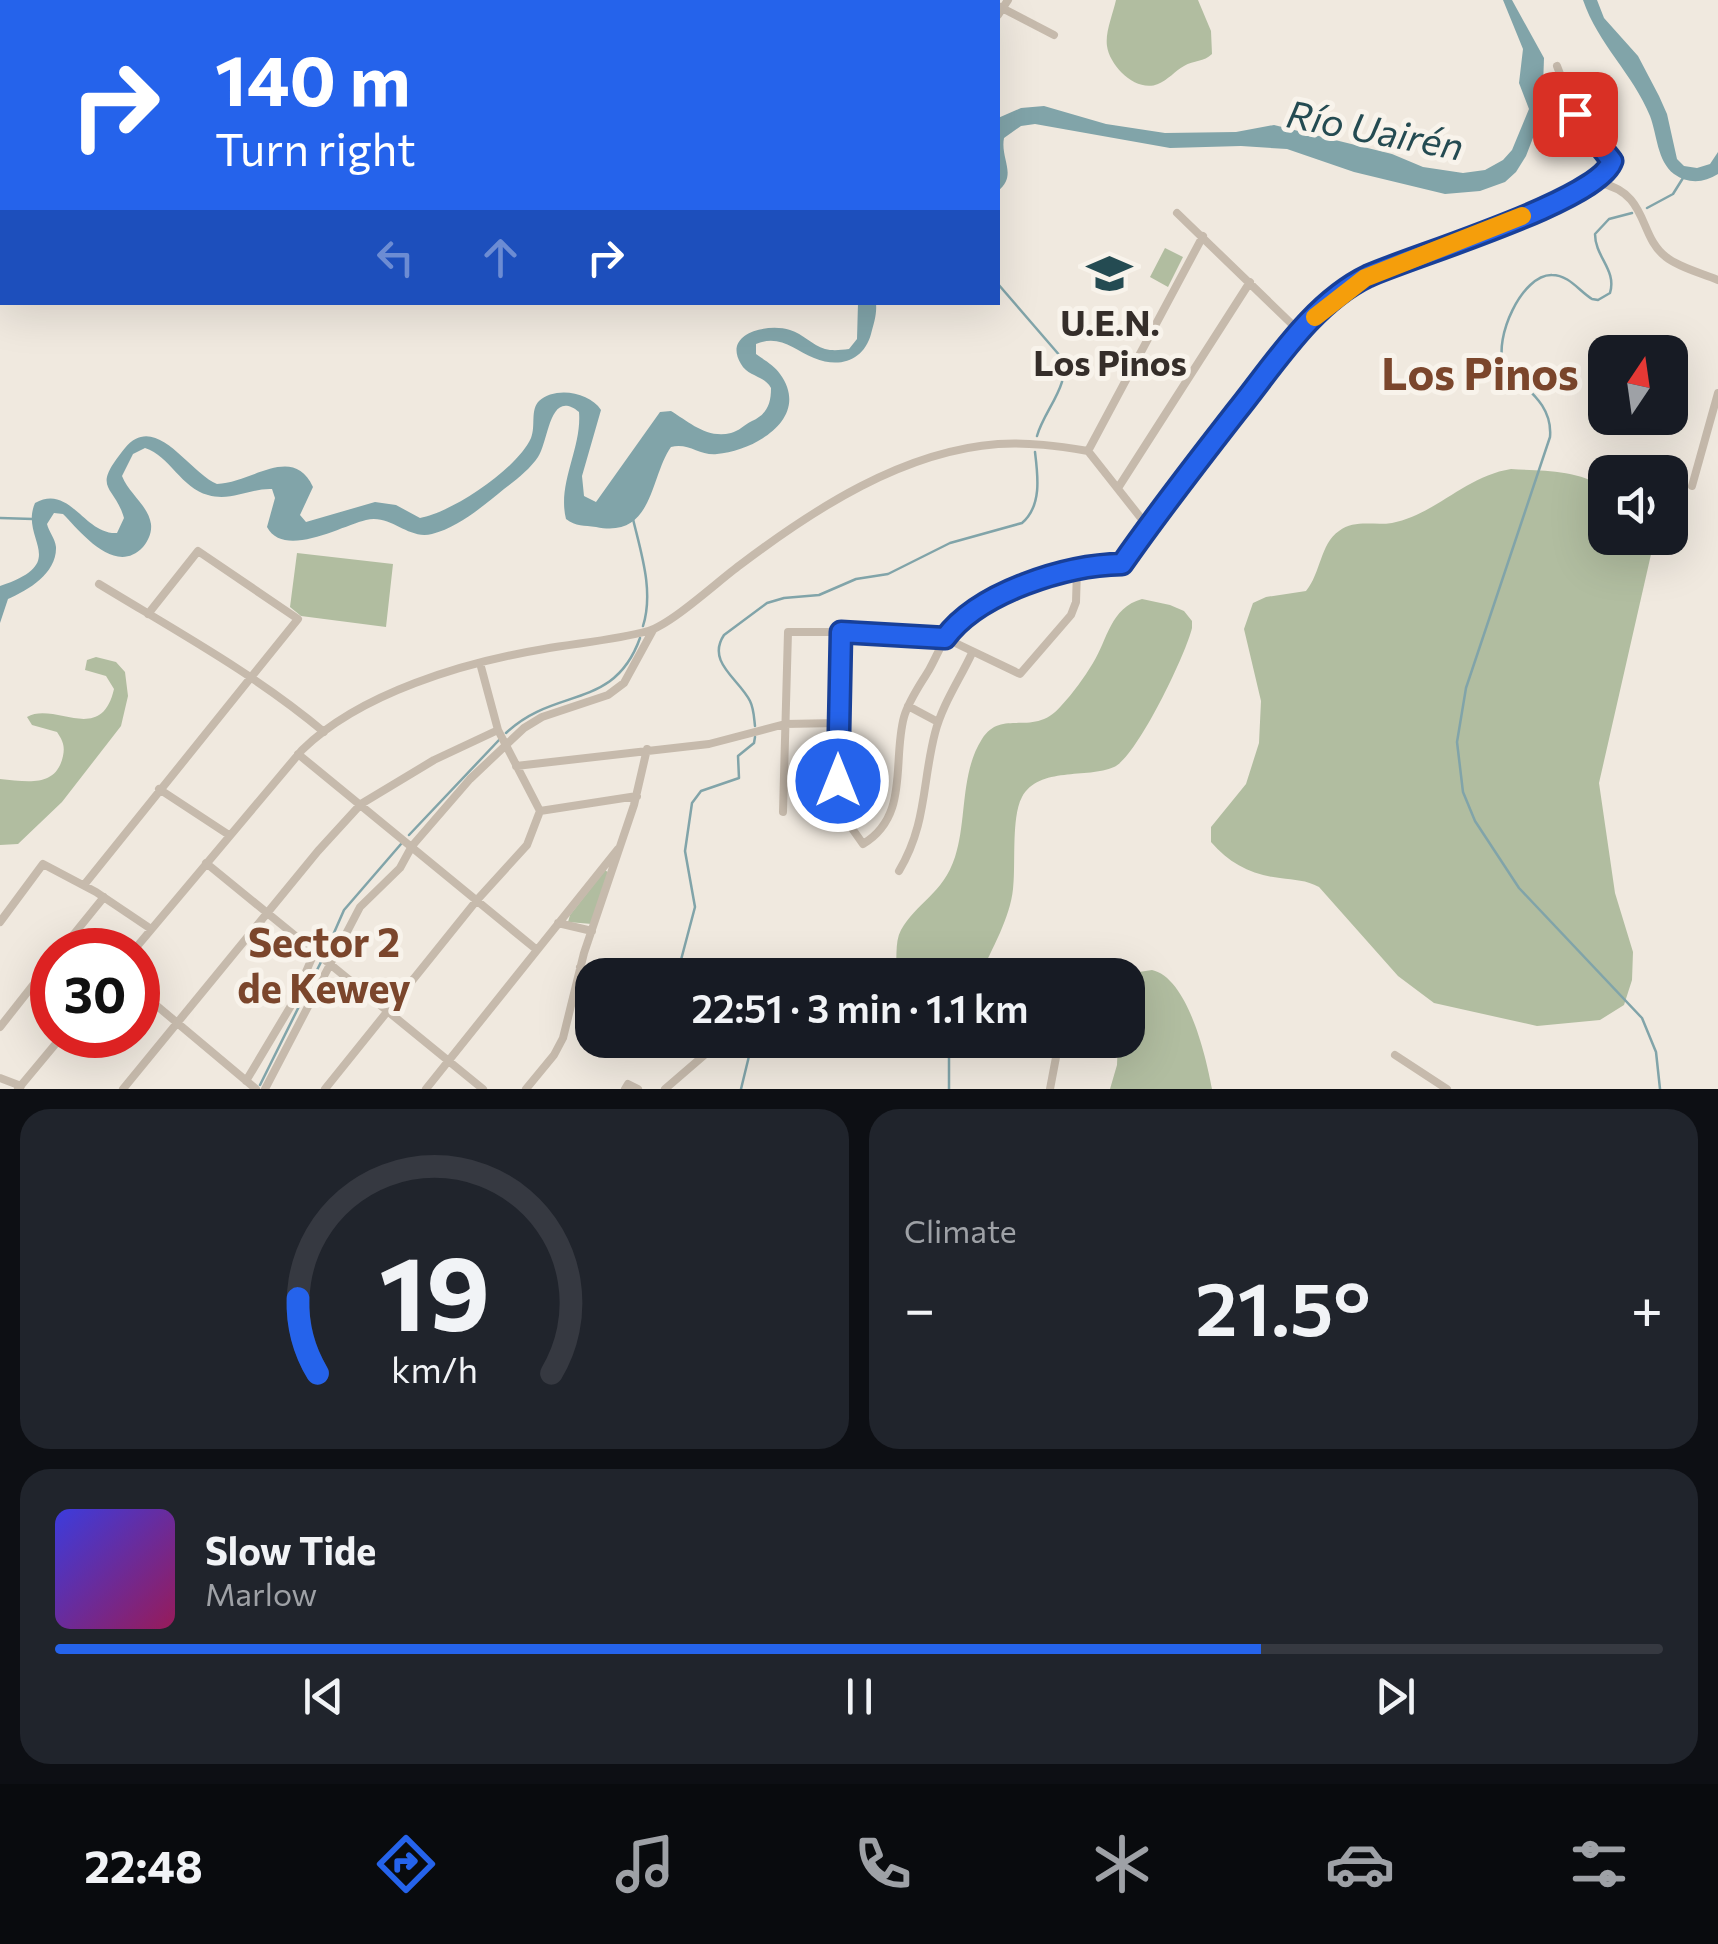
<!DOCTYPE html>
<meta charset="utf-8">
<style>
:root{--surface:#171b24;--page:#20242c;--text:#f1f3f6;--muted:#9ea1a6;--line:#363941;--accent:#2563eb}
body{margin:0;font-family:Commissioner,sans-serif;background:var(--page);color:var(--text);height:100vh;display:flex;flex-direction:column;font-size:38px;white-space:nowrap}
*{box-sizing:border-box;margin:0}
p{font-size:32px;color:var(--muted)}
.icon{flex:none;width:55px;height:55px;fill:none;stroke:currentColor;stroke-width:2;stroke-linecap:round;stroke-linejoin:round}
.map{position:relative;height:1089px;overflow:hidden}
.panel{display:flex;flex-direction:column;gap:20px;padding:20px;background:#0d0f14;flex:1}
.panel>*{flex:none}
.hud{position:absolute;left:0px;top:0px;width:1000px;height:305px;box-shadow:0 10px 40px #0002;background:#2563eb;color:#fff;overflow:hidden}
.needle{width:65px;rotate:13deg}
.buttons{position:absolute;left:1588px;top:335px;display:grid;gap:20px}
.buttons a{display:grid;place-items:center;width:100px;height:100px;border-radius:20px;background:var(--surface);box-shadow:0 10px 40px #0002;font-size:50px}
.speed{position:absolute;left:30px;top:928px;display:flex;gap:20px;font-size:50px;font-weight:700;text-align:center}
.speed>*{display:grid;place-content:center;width:130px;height:130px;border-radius:50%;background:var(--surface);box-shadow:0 10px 40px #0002;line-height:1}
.speed .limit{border:15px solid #d22;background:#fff;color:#111}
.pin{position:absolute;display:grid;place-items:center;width:85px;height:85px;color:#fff;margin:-42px;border-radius:20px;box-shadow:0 5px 15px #0006}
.me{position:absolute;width:110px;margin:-55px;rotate:0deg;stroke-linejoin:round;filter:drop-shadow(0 0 8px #0008)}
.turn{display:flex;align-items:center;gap:35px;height:210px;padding:0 50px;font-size:45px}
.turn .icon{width:130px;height:130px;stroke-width:2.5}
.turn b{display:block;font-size:70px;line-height:85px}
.lanes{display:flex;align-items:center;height:95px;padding:0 50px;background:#0003;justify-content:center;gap:50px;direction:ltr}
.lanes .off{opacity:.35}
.big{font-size:75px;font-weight:600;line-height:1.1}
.panel .card{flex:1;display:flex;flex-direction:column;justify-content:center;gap:15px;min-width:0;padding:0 35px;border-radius:30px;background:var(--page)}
.panel .dial{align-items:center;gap:0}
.dial svg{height:260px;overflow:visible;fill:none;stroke:var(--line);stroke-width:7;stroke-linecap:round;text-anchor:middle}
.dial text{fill:var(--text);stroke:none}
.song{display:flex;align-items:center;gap:30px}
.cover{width:120px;height:120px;border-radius:15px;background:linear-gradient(135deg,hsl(240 70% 55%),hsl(330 70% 35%))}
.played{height:10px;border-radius:5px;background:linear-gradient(90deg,var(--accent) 75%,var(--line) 75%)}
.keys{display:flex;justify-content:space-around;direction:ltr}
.heat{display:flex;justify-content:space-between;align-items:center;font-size:55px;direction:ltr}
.panel .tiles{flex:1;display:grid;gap:20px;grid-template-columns:1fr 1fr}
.card:last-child{grid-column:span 2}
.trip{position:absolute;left:575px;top:958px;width:570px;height:100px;border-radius:30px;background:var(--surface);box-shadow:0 10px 40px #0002;font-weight:600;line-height:100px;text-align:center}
.tabs{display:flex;height:160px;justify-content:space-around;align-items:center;background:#090b0e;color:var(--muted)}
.tabs .icon{width:70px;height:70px}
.tabs .on{color:var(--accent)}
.tabs b{font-size:45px;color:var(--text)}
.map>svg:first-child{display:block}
</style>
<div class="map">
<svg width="1718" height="1089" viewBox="0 0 1718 1089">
<rect width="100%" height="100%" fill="#f0e9df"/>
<path fill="#b1bda0" d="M1116 0H1198L1211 31 1212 54C1204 62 1194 60 1184 66 1175 71 1168 80 1158 84 1137 93 1110 67 1107 46 1105 32 1113 14 1116 0Z
M1165 248 1183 257 1168 287 1150 277Z
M1511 469C1543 471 1577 469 1605 488V538H1649L1652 550 1599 783 1615 893 1633 952 1632 980 1624 1005 1600 1020 1537 1026 1434 1003 1398 976 1319 887C1306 880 1295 880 1280 878 1252 875 1230 864 1211 842V827L1246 784 1259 743 1261 701 1244 629 1253 603 1266 597 1306 591C1321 573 1320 544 1339 531 1355 519 1374 526 1392 523 1436 514 1466 476 1511 469Z
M297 553 393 564 386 627 301 616 290 607Z
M1142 599 1170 605 1184 611 1192 621V628C1186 654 1137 757 1114 767 1087 779 1039 766 1022 797 1011 817 1016 865 1013 889 1010 918 992 949 980 975H895C898 961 894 943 901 930 916 903 943 894 955 857 967 821 960 773 982 739 1002 707 1033 739 1061 706 1073 693 1084 678 1093 663 1108 639 1110 608 1142 599Z
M96 657 116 662 125 672 128 696 121 726 62 802 18 844 0 845V779C25 781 56 789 63 756 65 746 63 741 57 732L32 725 27 717C55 701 101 746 114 689L106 676 85 670 87 660Z
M605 870 609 873 592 924 568 922 570 915Z
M1152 970C1188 978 1206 1057 1212 1089H1110L1117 1065 1118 1040H1128V986L1139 972Z"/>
<path fill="#81a4a9" d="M1503 0H1512L1544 58 1543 87 1546 104 1526 156 1516 172 1505 182 1480 191 1445 194 1354 172 1287 149 1241 146 1170 148 1035 124 1021 126 1004 138C1000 159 1018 175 998 191V118L1021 108 1044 106 1106 124 1165 133 1236 132 1274 125 1392 154 1423 167 1463 173 1485 170 1503 160 1512 150 1529 109 1519 83 1523 49Z
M1583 0H1597L1604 18 1638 56 1659 96 1667 114 1677 159 1684 166 1697 168 1710 164 1718 152V174C1704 183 1688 184 1674 174 1657 161 1657 134 1650 116 1633 74 1598 44 1583 0Z
M858 303H876C877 314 874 323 871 334 864 360 840 369 814 358 794 350 780 334 756 344V354C764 360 774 365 780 374 812 418 754 451 717 454 700 456 688 442 671 447 650 476 654 539 596 527 584 525 576 527 566 519 557 483 582 448 579 412 549 388 549 441 538 457 530 469 516 480 504 489 483 506 459 527 432 534 407 540 392 514 366 520 341 526 284 559 267 527L275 498 272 489C250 488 231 502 208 495 181 488 170 456 145 448L133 454 122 476C129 494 148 505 151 524 152 533 148 541 143 547 115 577 80 531 63 514L54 513 47 524C49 532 55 538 56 547 57 573 29 590 8 599L0 623V586C72 562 19 540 35 503 70 483 84 535 117 533L124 518C114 483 90 491 125 448 156 411 189 473 217 484 253 482 293 444 313 487L300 515 306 522 375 502 396 505 420 518C453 512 517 469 531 438 536 426 530 410 539 401 555 386 590 392 601 410L582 476 584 496 596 502 660 412 671 411C689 422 707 439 731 433 739 431 744 425 752 421 767 414 771 404 771 388 764 375 748 377 741 364 722 333 768 323 790 330 803 334 812 345 825 349 833 351 840 350 849 349L857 339Z"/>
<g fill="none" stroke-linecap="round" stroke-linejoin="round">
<path stroke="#81a4a9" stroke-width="2.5" d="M1647 208 1673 194 1683 178
M1632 213 1609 219 1595 234C1595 257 1617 270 1610 293L1598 300 1592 299C1579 291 1569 275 1552 275 1522 274 1493 339 1504 365 1524 388 1553 403 1550 437L1466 688 1457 742 1463 792 1475 821 1519 888 1642 1018 1656 1052 1660 1089
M998 284 1061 357C1073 382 1044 410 1037 436
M0 518 33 519
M633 519C641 553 654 591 643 626
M755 726C754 718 754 709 750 701 739 679 706 662 724 635L767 603 784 598 819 595 856 579 888 574 950 543 1022 523C1042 506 1038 476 1035 452
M506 733C555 686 614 711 640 638
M409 835 499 740
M326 951 344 910 401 844
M677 975 695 907 685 851 692 803 701 791 739 778 738 756 754 743 755 737
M949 1040V1089
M260 1085 321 962
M741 1089 750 1052 749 1040"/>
<path stroke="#c6baac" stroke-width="8" d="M791 0 797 2
M899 0 907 2
M872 2 873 0
M916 2 919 0
M998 6 1054 35
M998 15 1008 0
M1557 66 1575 114 1612 161 1611 166 1596 183
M1177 213 1300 332
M1088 451 1203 236
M1692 486 1718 393
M1118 488 1250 282
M99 584C176 631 255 674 324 732
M841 632 839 810 863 844C910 816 892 761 904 717 909 700 920 685 929 670 937 656 942 641 952 629 985 590 1073 564 1122 564L1148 527 1300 332 1344 291 1380 271 1450 246 1600 183C1649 193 1638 236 1666 257 1680 268 1702 273 1718 280
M480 663 498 730 540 811
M908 706 938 722
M298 754 537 950
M516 766 709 744 785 724 838 723
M159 789 229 835
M540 811 637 796
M783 812 788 632H862L945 638 1020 674 1071 615 1076 602 1077 570
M206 863 483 1089
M899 871C927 824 922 783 935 733 942 705 960 679 972 653
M84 885 298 619 198 551 148 614
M0 922 43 864 96 892 151 929
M558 923 592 931
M61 950 104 897
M134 950 302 750C360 693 465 662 544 649 578 643 615 640 648 631 672 624 718 581 740 565 814 509 903 451 998 444 1029 442 1058 446 1088 451L1148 527
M580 967 601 975
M138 990 256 1089
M0 1027 52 961
M1395 1055 1447 1089
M0 1078 21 1086
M246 1081 292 1004 315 951
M18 1089 63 1035
M123 1089 318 851 361 804 434 760 498 730
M265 1089 360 907 400 868 412 846 470 779 524 728 542 717 608 695 624 683 653 630
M325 1089 477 900 527 845 540 811
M426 1089 618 849
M526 1089 554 1055 563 1038 584 953 634 805 647 749
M625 1089 628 1084 638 1089
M665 1089 716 1045 712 1040
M1050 1089 1057 1052"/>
<path stroke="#554a42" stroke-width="14" d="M774 2 775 0
M0 277H2"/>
</g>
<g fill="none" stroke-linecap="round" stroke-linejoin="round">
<defs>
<path id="route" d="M838 781 841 632 945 638C979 592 1066 565 1122 564 1158 512 1197 462 1236 412 1274 365 1312 303 1368 276 1412 256 1599 201 1612 161L1575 114"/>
</defs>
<use href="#route" stroke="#184099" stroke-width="25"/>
<use href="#route" stroke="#2563eb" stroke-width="18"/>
<path stroke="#f59e0b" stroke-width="18" d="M1315 317 1365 278 1522 216"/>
</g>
<defs>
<symbol id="school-bare" viewBox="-9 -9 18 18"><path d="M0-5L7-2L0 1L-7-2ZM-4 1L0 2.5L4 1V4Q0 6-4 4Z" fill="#244b52" stroke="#f8f3eb" stroke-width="2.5" paint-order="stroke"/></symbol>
</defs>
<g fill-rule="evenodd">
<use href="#school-bare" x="1078" y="242" width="63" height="63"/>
</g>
<g text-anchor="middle" stroke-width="10" stroke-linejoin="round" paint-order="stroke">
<g font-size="35" font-weight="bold" fill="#352e2a" stroke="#f8f3eb">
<text x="1110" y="336">U.E.N.<tspan x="1110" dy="40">Los Pinos</tspan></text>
</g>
<g font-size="38" font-style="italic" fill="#244b52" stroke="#f8f3eb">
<text transform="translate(1375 131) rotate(11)" y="13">Río Uairén</text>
</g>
<g font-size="40" font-weight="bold" fill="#7b462c" stroke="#f8f3eb">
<text x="324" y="957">Sector 2<tspan x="324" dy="46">de Kewey</tspan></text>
</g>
<g font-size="45" font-weight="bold" fill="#7b462c" stroke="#f8f3eb">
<text x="1480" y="390">Los Pinos</text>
</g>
</g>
</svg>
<div class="buttons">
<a><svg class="needle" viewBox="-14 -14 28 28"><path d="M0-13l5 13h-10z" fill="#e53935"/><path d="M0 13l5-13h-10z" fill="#9ea1a6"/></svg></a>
<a><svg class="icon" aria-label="sound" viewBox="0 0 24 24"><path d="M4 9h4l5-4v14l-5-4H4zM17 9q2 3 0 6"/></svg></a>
</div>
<div class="speed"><div class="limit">30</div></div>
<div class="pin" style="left:1575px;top:114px;background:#d93025"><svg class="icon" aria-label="arrive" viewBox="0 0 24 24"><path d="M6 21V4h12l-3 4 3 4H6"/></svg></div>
<svg class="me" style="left:838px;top:781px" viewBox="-20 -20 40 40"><circle r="17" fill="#2563eb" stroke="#fff" stroke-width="3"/><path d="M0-11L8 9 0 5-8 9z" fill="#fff"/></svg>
<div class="trip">22:51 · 3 min · 1.1 km</div>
<div class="hud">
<div class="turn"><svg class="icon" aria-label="right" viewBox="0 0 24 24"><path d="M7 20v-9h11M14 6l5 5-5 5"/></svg><div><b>140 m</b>Turn right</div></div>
<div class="lanes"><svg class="icon off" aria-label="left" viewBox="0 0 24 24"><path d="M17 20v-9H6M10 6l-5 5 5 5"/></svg><svg class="icon off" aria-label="ahead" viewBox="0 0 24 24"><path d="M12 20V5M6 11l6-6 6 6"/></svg><svg class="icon" aria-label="right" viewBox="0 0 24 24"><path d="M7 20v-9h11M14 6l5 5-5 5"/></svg></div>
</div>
</div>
<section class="panel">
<div class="tiles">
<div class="card dial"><svg viewBox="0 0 100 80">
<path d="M14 69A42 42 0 1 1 86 69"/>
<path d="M14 69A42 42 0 0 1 8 46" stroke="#2563eb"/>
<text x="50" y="56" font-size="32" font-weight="700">19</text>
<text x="50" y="72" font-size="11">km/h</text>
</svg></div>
<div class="card"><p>Climate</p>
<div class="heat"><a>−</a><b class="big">21.5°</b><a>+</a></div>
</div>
<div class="card">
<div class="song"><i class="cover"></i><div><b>Slow Tide</b><p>Marlow</p></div></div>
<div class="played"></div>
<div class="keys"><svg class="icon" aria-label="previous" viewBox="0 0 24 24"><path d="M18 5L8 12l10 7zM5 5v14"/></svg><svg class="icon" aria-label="pause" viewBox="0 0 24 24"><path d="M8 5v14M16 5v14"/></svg><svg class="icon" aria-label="next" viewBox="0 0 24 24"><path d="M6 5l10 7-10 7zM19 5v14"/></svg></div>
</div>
</div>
</section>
<nav class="tabs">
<b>22:48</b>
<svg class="icon on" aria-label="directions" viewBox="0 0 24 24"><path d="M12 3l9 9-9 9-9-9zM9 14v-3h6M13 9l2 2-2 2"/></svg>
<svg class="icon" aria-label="music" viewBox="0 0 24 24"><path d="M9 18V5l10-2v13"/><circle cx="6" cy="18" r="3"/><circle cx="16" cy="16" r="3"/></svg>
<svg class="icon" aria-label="phone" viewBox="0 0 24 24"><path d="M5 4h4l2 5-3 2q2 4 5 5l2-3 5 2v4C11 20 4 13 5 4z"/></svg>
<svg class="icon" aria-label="climate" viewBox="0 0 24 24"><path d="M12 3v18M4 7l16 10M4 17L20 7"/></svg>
<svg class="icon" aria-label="car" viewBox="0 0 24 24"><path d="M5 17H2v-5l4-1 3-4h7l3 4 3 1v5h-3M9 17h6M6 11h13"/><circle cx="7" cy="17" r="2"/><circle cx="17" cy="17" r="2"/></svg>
<svg class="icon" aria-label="filters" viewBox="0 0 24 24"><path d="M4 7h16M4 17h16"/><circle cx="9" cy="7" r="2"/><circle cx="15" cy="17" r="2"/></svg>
</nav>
